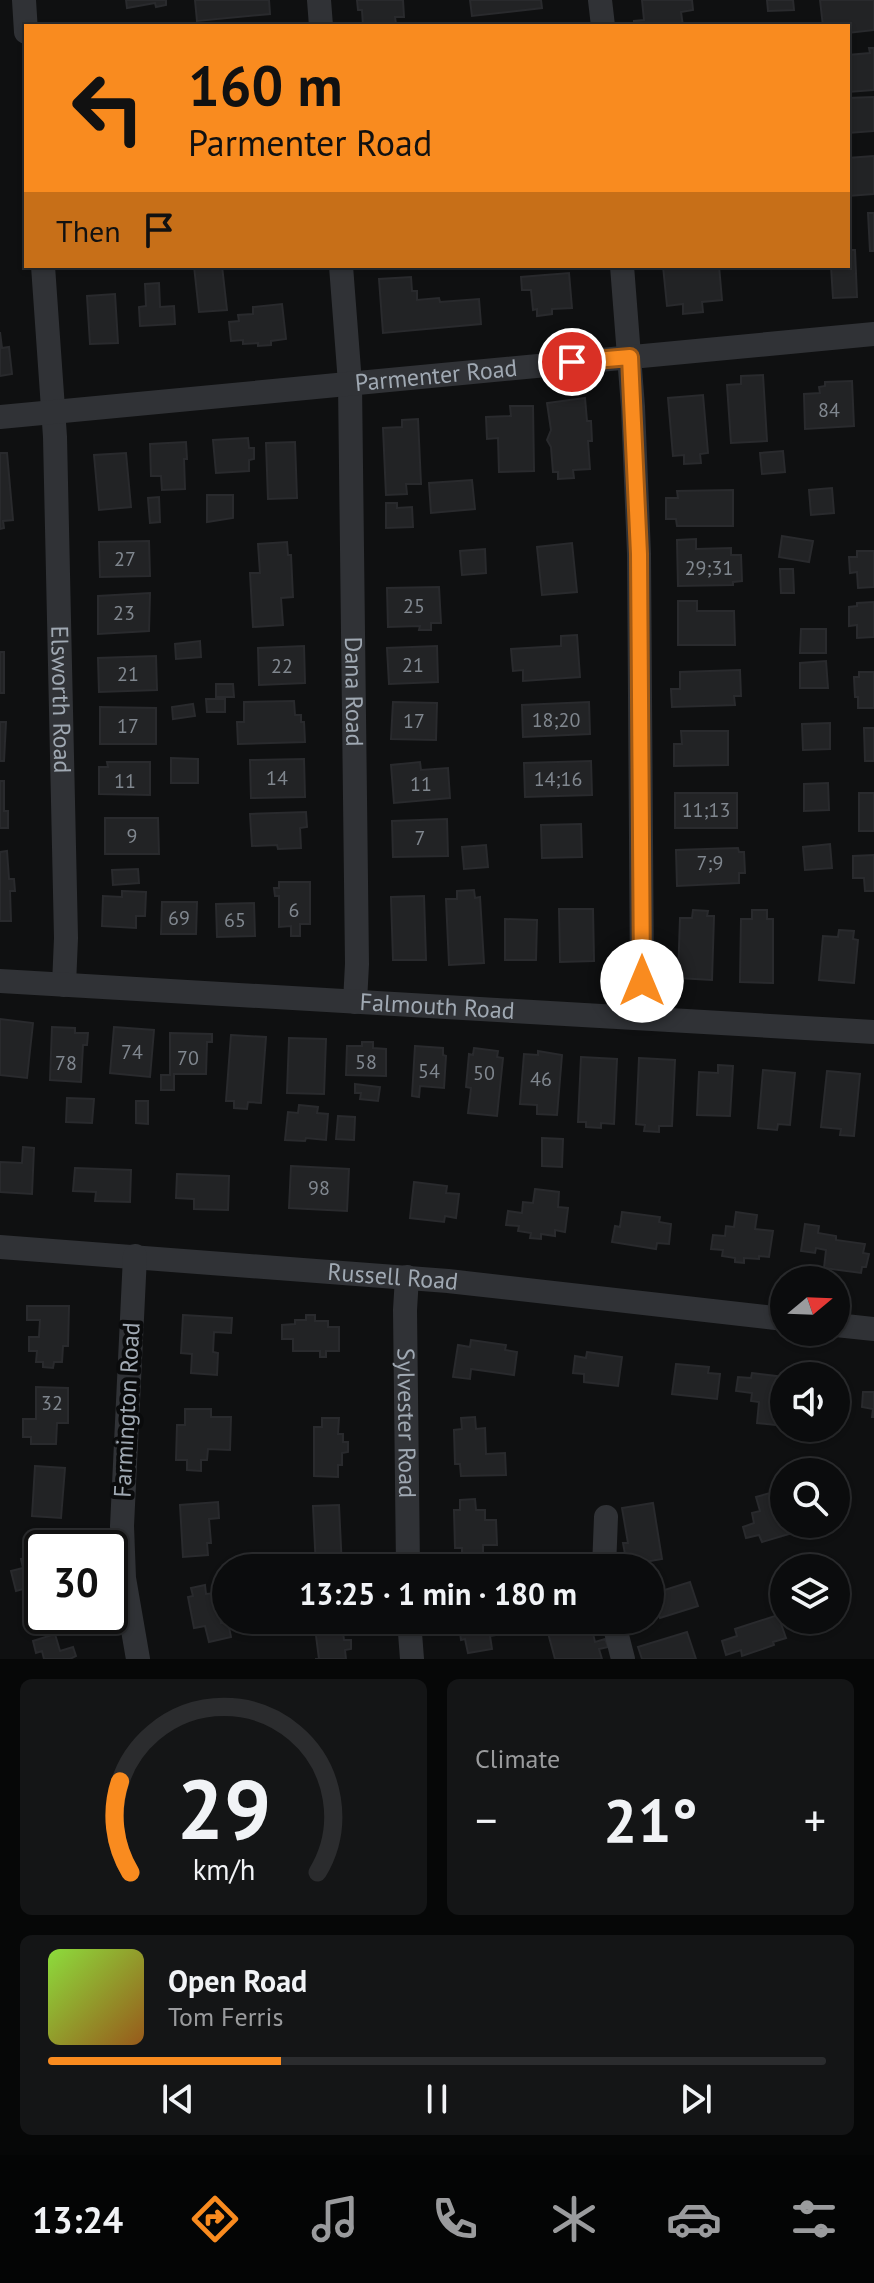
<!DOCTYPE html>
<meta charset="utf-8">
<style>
:root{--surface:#0b0c0d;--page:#141516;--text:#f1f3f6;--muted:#9a9b9d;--line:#2b2c2e;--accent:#f98b1f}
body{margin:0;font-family:"PT Sans",sans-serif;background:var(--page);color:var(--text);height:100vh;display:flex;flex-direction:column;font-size:30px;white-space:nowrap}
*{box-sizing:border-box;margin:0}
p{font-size:26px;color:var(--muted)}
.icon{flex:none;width:44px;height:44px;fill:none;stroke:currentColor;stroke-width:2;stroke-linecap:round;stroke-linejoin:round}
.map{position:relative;height:1659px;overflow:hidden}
.details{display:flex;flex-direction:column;gap:20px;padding:20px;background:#060707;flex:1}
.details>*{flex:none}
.banner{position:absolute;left:24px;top:24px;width:826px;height:244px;border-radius:0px;box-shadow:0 2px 6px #0004,0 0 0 2px var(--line);background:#f98b1f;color:#111;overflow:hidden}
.needle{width:52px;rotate:71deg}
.controls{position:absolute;left:770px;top:1266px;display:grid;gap:16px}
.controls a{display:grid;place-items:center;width:80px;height:80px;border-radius:50%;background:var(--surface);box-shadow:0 2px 6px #0004,0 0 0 2px var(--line);font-size:40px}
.speed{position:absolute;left:24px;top:1530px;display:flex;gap:16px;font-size:40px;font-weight:700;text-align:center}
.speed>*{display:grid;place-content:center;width:104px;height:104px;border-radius:50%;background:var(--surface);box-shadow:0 2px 6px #0004,0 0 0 2px var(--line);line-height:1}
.speed .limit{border:4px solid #111;border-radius:12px;background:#fff;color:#111}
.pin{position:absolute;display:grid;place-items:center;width:68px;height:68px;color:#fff;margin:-34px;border:4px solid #fff;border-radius:50%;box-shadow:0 2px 8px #0007}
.me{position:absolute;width:88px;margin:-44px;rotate:0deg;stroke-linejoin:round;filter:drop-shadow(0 0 6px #0008)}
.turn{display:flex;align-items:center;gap:28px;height:168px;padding:0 32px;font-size:36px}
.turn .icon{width:104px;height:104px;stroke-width:2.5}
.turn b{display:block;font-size:56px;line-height:68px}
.then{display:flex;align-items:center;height:76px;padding:0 32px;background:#0003;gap:16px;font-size:30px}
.big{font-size:60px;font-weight:800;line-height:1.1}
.details .tile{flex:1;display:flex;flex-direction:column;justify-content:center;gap:12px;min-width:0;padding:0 28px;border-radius:12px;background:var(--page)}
.details .dial{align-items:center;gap:0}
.dial svg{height:208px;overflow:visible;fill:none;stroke:var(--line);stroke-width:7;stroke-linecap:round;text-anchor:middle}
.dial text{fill:var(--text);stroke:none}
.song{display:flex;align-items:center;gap:24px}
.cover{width:96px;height:96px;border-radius:12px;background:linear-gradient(135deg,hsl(90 70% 55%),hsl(30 70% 35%))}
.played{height:8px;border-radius:4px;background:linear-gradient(90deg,var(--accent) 30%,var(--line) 30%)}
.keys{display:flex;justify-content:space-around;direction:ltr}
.heat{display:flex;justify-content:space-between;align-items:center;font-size:44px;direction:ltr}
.details .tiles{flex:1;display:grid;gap:20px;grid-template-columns:1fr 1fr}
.tile:last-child{grid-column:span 2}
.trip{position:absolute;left:212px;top:1554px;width:452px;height:80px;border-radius:40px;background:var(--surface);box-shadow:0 2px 6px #0004,0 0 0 2px var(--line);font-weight:800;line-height:80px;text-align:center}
.menu{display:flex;height:128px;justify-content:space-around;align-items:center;background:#040505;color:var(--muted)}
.menu .icon{width:56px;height:56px}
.menu .on{color:var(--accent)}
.menu b{font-size:36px;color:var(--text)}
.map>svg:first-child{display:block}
</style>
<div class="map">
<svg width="874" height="1659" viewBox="0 0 874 1659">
<rect width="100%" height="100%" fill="#0f1011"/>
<path fill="#222325" stroke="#292a2d" stroke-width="2" d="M126 0H166V5L156 7 155 3 127 8Z
M195 0H269L270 14 197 21Z
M357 0H403L404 17H395L396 24 363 26 362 10H358Z
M470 0H541L542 8 472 16Z
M642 0H692L693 10 681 12 683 26H634V21L644 20Z
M767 0H793L794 10 768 11Z
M820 0H874V30L848 33V26H823Z
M869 48H874V90L848 92V55L870 53Z
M874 97V131L848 133V98Z
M874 156V194L848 196V158Z
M868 213H874V251H870Z
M848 250H855L857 297 833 298 831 266H848Z
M194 266H222L227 310 199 312Z
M663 266H719L722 300 702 302 703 312 683 314V304L667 306Z
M569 273 572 308 552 309V314L537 316V309L533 310 531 290H522L521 277Z
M411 277 412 291H417V300L439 298 440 302 479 299 481 324 383 333 379 279Z
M159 283 160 307 174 306 175 324 140 326 139 307 146 306 145 284Z
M115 294 118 343 90 344 87 296Z
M282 304 286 339 271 341V345L258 346V343L243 344V340L231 341 229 322 239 321 238 315 253 314V307Z
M0 332 2 348 9 347 12 374 0 376Z
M763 375 767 441 731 443 727 385 741 384V376Z
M852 381 854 426 805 429 804 394 820 393 819 387 825 386V382Z
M703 395 708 453 700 454 701 463 684 464V455L673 456 668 398Z
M585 398 587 421H591L592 441H588L590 469 573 470 574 478 558 479V472H553L551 447 547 440 551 430 547 403Z
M510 406H533L534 471 499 472 498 438 487 439 486 417 511 416Z
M418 419 421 484H406L407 494 386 495 383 428 402 427V420Z
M248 438 249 448H254V459L249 460V471L216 473 213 440Z
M186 442 187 459H184L185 489 162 490 161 476H151L150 444Z
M295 442 297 498 268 499 266 443Z
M783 451 785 472 762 474 760 453Z
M0 453H7L13 520 3 521 4 528 0 529Z
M126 453 131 507 99 510 94 455Z
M472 480 475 509 431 513 429 483Z
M832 488 834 513 811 515 809 490Z
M733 490V526H677L676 519H666V498H678L677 491Z
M207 495H233V518L207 522Z
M159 497 160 522 150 523 148 498Z
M386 503H397V508L412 507 413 527 386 528Z
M782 536 813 541 809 562 779 557Z
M696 539V549L731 548V555H741L742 581 733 582V585L678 586 677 540Z
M149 541 150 576 100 577 99 542Z
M287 542 288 555H291L293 597 281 598 283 625 253 627 250 573H260L258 544Z
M572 543 577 592 542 595 537 547Z
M485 549 486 573 462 575 460 551Z
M857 551H874V587L858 588 857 572 850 573 849 557H857Z
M780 569H793L794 593H781Z
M439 587 441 623H431V630H419L420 626 388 627 387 588Z
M150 593 149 631 98 634V596Z
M678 601H697V611H734L735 645H678Z
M874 602V637L857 638V625L849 626V607L857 606V603Z
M801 629H826V653H800Z
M577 635 580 677 523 681V670L513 671 511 649 561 646V636Z
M200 641 201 657 176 659 175 644Z
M304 646 305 683 259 685 258 648Z
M437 646 438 682 389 684 387 648Z
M0 652H4V693H0Z
M156 656 157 690 99 692 98 658Z
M826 661 828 688H800V663Z
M740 670 741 696H734L735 705 672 707 671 689H680V672Z
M859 672H874V708H858V697H855L854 677H859Z
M216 684H233L234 697H216Z
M206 699H225V712H207Z
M294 701 295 715H301V722H304L305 742 238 744 237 722H244V702Z
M393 702 437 703 436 740 391 739Z
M589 702 590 734 523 737 522 705Z
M193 704 195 716 173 719 172 707Z
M100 707 156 708V744H100Z
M0 722H6L4 761H0Z
M830 723V749L803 750 802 724Z
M864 728H874V761H865Z
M681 731H728V765L674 766V744H682Z
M171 758 198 759V783H171Z
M304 759 305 797 251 798 250 760Z
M591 761 592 795 525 797 524 763Z
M107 762H150V795L99 794V767H108Z
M420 762 421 770 448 768 450 798 394 803 391 765Z
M0 781H4V811H8V828H0Z
M828 783 829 810 804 811V784Z
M675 793H737V828H675Z
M859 793H874V831H859Z
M306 812 307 827 300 828 301 848 278 849 277 845 252 846 250 814Z
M105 818H158L159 854H105Z
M447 819 448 856 393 857 392 821Z
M581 824 582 857 542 858 541 825Z
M830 844 832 868 805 870 803 847Z
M486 845 488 867 464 869 462 847Z
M738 848 739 852H744L745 873H739V883L677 886 676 850Z
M7 851 9 879H14L15 891H10L11 921H0V852Z
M874 855V891H865L864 878H853V856Z
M138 869 139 883 113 885 112 870Z
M279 882H310V924H300V936H291V926L279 927V896H275L274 888H279Z
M474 890 475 898 480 897 484 963 449 965 446 899H457V891Z
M122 891 146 892 145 916H136V928L102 926 103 896 122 897Z
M424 896 426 960H393L391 897Z
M162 902H197L196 934H161Z
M254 903 255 936 217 937 216 904Z
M559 909H593L594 961 560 962Z
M693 910 708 911 707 916H714L712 980 678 978 680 918H692Z
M752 910H767V919H773V983L740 982 741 919H752Z
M505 919 537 920 536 960H505Z
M839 930 854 931 853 939 858 940 854 983 819 980 823 936 838 937Z
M0 1019 33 1023 27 1078 0 1075Z
M52 1027 75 1028V1033H88L87 1045H83L81 1082 50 1080Z
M114 1027 154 1030 150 1077 110 1073Z
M170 1033 212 1034V1042H207L206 1074H174V1090H161V1075H170Z
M231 1035 266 1037 261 1103 248 1102 247 1109 234 1108V1101H226Z
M289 1038 326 1039 324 1094 287 1093Z
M362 1042H373V1048L386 1049V1076L346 1075 347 1046H362Z
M415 1046 443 1048V1055L446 1056 444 1088 420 1086 419 1097 412 1096Z
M474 1048 498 1051 497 1057 503 1058 497 1116 468 1113 471 1088 466 1087 469 1054 473 1055Z
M538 1051 562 1055 557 1115 537 1114V1105L520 1104 524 1054 538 1055Z
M581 1057 617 1059 614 1124 601 1123V1128L586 1127V1122H578Z
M639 1058 675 1060 672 1126H659V1132L644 1131 645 1125 636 1124Z
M718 1065 733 1066 730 1116 697 1115 699 1072 718 1073Z
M763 1070 795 1073 790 1125 778 1124 777 1130 758 1128Z
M827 1071 860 1074 854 1136 840 1135 841 1129 821 1127Z
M355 1084 380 1087 378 1101 360 1099 361 1093H355Z
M67 1098 94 1099 92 1123 66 1122Z
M136 1101H148V1124L136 1123Z
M299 1105 318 1107 317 1113 328 1114 326 1140 306 1138 305 1141 285 1140 288 1112 298 1113Z
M338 1116 355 1117 354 1140 336 1139Z
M542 1138 563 1139 562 1167 542 1166Z
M23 1147 34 1148 32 1194 0 1192V1162L22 1163Z
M291 1166 349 1169 347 1211 289 1208Z
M75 1168 131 1170 130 1202 95 1201 96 1192 73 1191Z
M177 1174 229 1176 228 1210 194 1209V1199L176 1198Z
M414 1182 447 1186 446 1193 459 1194 456 1218 445 1216 444 1222 410 1218Z
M535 1189 559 1192 558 1207 568 1208 565 1232 555 1230V1236L541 1234V1239L530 1238 531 1233 518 1231 519 1226 506 1225 508 1211 522 1213 523 1202 533 1203Z
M622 1212 660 1217 659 1222 671 1224 669 1244 657 1243 656 1249 612 1242 615 1226 620 1227Z
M736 1212 757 1215 755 1229 773 1231 769 1257 759 1256V1259L744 1258V1263L735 1262V1258L722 1256 723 1250 711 1249 713 1235 725 1236 726 1226 734 1227Z
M805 1224 819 1226 818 1233 836 1236V1240L865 1244 863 1253 869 1254 866 1267H862L861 1273 824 1268 826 1250 816 1248 815 1253 801 1251Z
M27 1306H69L68 1346H63L62 1362H54L53 1368 43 1367V1362H36L37 1351H29V1337H39L40 1320H27Z
M183 1315 232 1318 231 1333 214 1332 213 1352 218 1353 217 1375 191 1373 192 1354 181 1353Z
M306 1315H315V1321H328V1327H339V1351H326V1357H320V1351H293V1339H282V1325L295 1324V1320H306Z
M471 1340 506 1345 505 1350 517 1352 514 1375 471 1369 470 1379 453 1377 458 1345 470 1347Z
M587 1352 622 1357 618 1386 584 1382V1374L573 1373 575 1356 586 1358Z
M676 1364 709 1367 708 1373 720 1374 717 1399 672 1394Z
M752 1373 784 1377V1426L757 1423 759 1402 751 1401 752 1393 736 1391 738 1377 751 1378Z
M36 1387 68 1388V1423H57L56 1444H31V1437H23V1419H36Z
M863 1392H874V1417H872L873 1409 862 1407Z
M185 1409H211V1417H231L230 1450 208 1449 207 1460H201V1471L187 1470V1460H176L177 1425H185Z
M475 1417 476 1429 485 1428 486 1454 505 1453 506 1475 461 1476 460 1464H455L454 1430 462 1429 461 1418Z
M322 1418H339L338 1434H343V1442H348V1452L342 1453V1465H338V1477L314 1476V1427H322Z
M35 1466 65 1468 61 1518 32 1516Z
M784 1489V1524H800L797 1525 799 1531 762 1542 759 1535 746 1538 743 1527 754 1523 752 1513 760 1511 756 1497Z
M475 1499 476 1510H485V1520H496L497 1545H483V1555L462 1556V1548H455L454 1510H460V1500Z
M218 1502 219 1518 209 1519 211 1543H207L208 1555 183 1557 180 1505Z
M653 1503 662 1559 627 1565 623 1543H628L622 1508Z
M339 1505 342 1568H316L313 1506Z
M42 1554V1599L38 1600 34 1586 16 1591 11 1571 23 1568 21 1559Z
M690 1582 698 1606 660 1618 652 1594Z
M205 1585 206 1594 216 1593 221 1623 228 1622 231 1637 209 1642 205 1626 194 1628 188 1597 193 1596 191 1588Z
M778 1615 786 1638 773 1642 774 1645 742 1656 741 1650 726 1655 722 1641 737 1636 735 1629Z
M453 1620H501L503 1634 490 1636 492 1649 468 1653 465 1639 461 1640 459 1626H454Z
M590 1621 595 1642 605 1639 608 1647 599 1649 602 1659H555L548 1633Z
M342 1625 344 1640H351V1649L345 1650 346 1659H315H319L315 1628Z
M687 1632 696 1659H642L638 1647Z
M55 1634 60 1651 73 1647 76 1656 70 1659H44L42 1651 36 1653 33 1641Z"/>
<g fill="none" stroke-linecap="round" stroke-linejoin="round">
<g stroke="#303236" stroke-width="24">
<path d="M24 0 26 32"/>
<path d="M319 0 321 26"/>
<path d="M600 0 603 26"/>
<path id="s1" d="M43 266 55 437 66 938 64 985"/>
<path id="s2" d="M341 266 350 383 357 964 355 1002"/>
<path d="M622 266 633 407 639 554 642 981 640 1018"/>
<path id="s3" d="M0 417 874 334"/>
<path id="s4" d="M0 981 874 1032"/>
<path id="s5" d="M0 1247 448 1281 784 1319"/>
<path d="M135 1256 122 1526 124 1578 138 1659"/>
<path id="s6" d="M407 1277 405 1310 408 1568"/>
<path d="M836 1325 874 1329"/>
<path d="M604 1568 606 1517"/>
<path d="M409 1620 412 1659"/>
<path d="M613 1620 623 1659"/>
</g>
</g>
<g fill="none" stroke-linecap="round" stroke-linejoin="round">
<defs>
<path id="route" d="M572 362 630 357 639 554 642 981"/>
</defs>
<use href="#route" stroke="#a25a14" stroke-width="20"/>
<use href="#route" stroke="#f98b1f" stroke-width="14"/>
</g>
<g text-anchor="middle" stroke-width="8" stroke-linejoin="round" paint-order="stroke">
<g font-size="20" fill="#80878f">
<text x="829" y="417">84</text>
<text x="125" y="566">27</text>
<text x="709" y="575">29;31</text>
<text x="414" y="613">25</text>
<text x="124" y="620">23</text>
<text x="413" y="672">21</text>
<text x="282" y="673">22</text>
<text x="128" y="681">21</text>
<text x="556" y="727">18;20</text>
<text x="414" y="728">17</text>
<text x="128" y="733">17</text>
<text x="277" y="785">14</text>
<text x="558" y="786">14;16</text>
<text x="125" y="788">11</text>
<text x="421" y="791">11</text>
<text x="706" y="817">11;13</text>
<text x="132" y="843">9</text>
<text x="420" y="845">7</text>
<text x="710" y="870">7;9</text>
<text x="294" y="917">6</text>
<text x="179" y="925">69</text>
<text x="235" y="927">65</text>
<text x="132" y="1059">74</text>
<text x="188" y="1065">70</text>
<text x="366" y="1069">58</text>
<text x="66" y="1070">78</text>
<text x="429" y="1078">54</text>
<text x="484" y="1080">50</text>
<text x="541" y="1086">46</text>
<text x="319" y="1195">98</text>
<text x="52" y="1410">32</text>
</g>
<g font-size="24" fill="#a0a9b3" stroke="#0a0b0c">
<text dy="8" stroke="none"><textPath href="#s3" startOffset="438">Parmenter Road</textPath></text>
<text dy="8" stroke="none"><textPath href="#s2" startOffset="426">Dana Road</textPath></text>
<text dy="8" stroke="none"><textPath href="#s1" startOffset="434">Elsworth Road</textPath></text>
<text dy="8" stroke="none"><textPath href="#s4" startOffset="438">Falmouth Road</textPath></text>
<text dy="8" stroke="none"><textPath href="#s5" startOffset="394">Russell Road</textPath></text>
<text transform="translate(127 1410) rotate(-87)" y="8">Farmington Road</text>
<text dy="8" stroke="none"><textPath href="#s6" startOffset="146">Sylvester Road</textPath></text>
</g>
</g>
</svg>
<div class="controls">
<a><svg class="needle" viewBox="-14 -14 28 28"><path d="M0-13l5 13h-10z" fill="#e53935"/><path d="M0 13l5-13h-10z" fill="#9a9b9d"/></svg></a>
<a><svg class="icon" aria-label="sound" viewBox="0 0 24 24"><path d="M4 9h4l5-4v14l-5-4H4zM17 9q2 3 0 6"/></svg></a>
<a><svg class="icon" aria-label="search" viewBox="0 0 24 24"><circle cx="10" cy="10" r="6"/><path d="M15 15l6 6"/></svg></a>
<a><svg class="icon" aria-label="layers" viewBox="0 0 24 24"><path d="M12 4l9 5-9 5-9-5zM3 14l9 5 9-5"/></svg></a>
</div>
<div class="speed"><div class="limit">30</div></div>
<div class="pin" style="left:572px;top:362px;background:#d93025"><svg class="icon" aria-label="arrive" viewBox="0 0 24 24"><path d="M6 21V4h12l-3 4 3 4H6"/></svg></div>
<svg class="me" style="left:642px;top:981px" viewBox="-20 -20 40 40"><circle r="19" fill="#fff"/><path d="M0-13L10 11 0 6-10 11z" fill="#f98b1f"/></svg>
<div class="trip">13:25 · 1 min · 180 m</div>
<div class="banner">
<div class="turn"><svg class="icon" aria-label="left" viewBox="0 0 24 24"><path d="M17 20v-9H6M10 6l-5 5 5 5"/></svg><div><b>160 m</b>Parmenter Road</div></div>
<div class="then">Then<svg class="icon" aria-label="arrive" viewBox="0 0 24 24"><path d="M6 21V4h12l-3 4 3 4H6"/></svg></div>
</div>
</div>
<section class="details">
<div class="tiles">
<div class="tile dial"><svg viewBox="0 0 100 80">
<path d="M14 69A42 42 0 1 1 86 69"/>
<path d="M14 69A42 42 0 0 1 10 34" stroke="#f98b1f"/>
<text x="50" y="56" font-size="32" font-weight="700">29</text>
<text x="50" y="72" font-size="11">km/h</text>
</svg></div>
<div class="tile"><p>Climate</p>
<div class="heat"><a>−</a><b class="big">21°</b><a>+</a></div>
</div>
<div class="tile">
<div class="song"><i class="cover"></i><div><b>Open Road</b><p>Tom Ferris</p></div></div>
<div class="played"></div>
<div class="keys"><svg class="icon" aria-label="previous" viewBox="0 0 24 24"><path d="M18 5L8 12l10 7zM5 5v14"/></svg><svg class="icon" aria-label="pause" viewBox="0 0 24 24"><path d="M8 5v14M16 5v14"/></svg><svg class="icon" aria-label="next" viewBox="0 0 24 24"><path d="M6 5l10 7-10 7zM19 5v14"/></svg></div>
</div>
</div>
</section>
<nav class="menu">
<b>13:24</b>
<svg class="icon on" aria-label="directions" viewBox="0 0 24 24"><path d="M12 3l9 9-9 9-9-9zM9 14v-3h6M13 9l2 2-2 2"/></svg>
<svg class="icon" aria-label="music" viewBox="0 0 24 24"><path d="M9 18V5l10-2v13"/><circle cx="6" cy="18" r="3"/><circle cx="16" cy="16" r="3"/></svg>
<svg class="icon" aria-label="phone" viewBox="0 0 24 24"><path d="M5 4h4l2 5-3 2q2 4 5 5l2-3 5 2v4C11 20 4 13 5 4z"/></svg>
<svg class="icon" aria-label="climate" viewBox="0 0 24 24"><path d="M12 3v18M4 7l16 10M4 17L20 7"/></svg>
<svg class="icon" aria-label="car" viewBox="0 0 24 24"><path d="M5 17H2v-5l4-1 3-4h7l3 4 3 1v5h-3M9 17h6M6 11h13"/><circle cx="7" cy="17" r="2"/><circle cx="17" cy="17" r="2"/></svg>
<svg class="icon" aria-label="filters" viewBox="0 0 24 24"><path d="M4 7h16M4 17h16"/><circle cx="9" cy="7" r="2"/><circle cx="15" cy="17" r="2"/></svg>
</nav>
